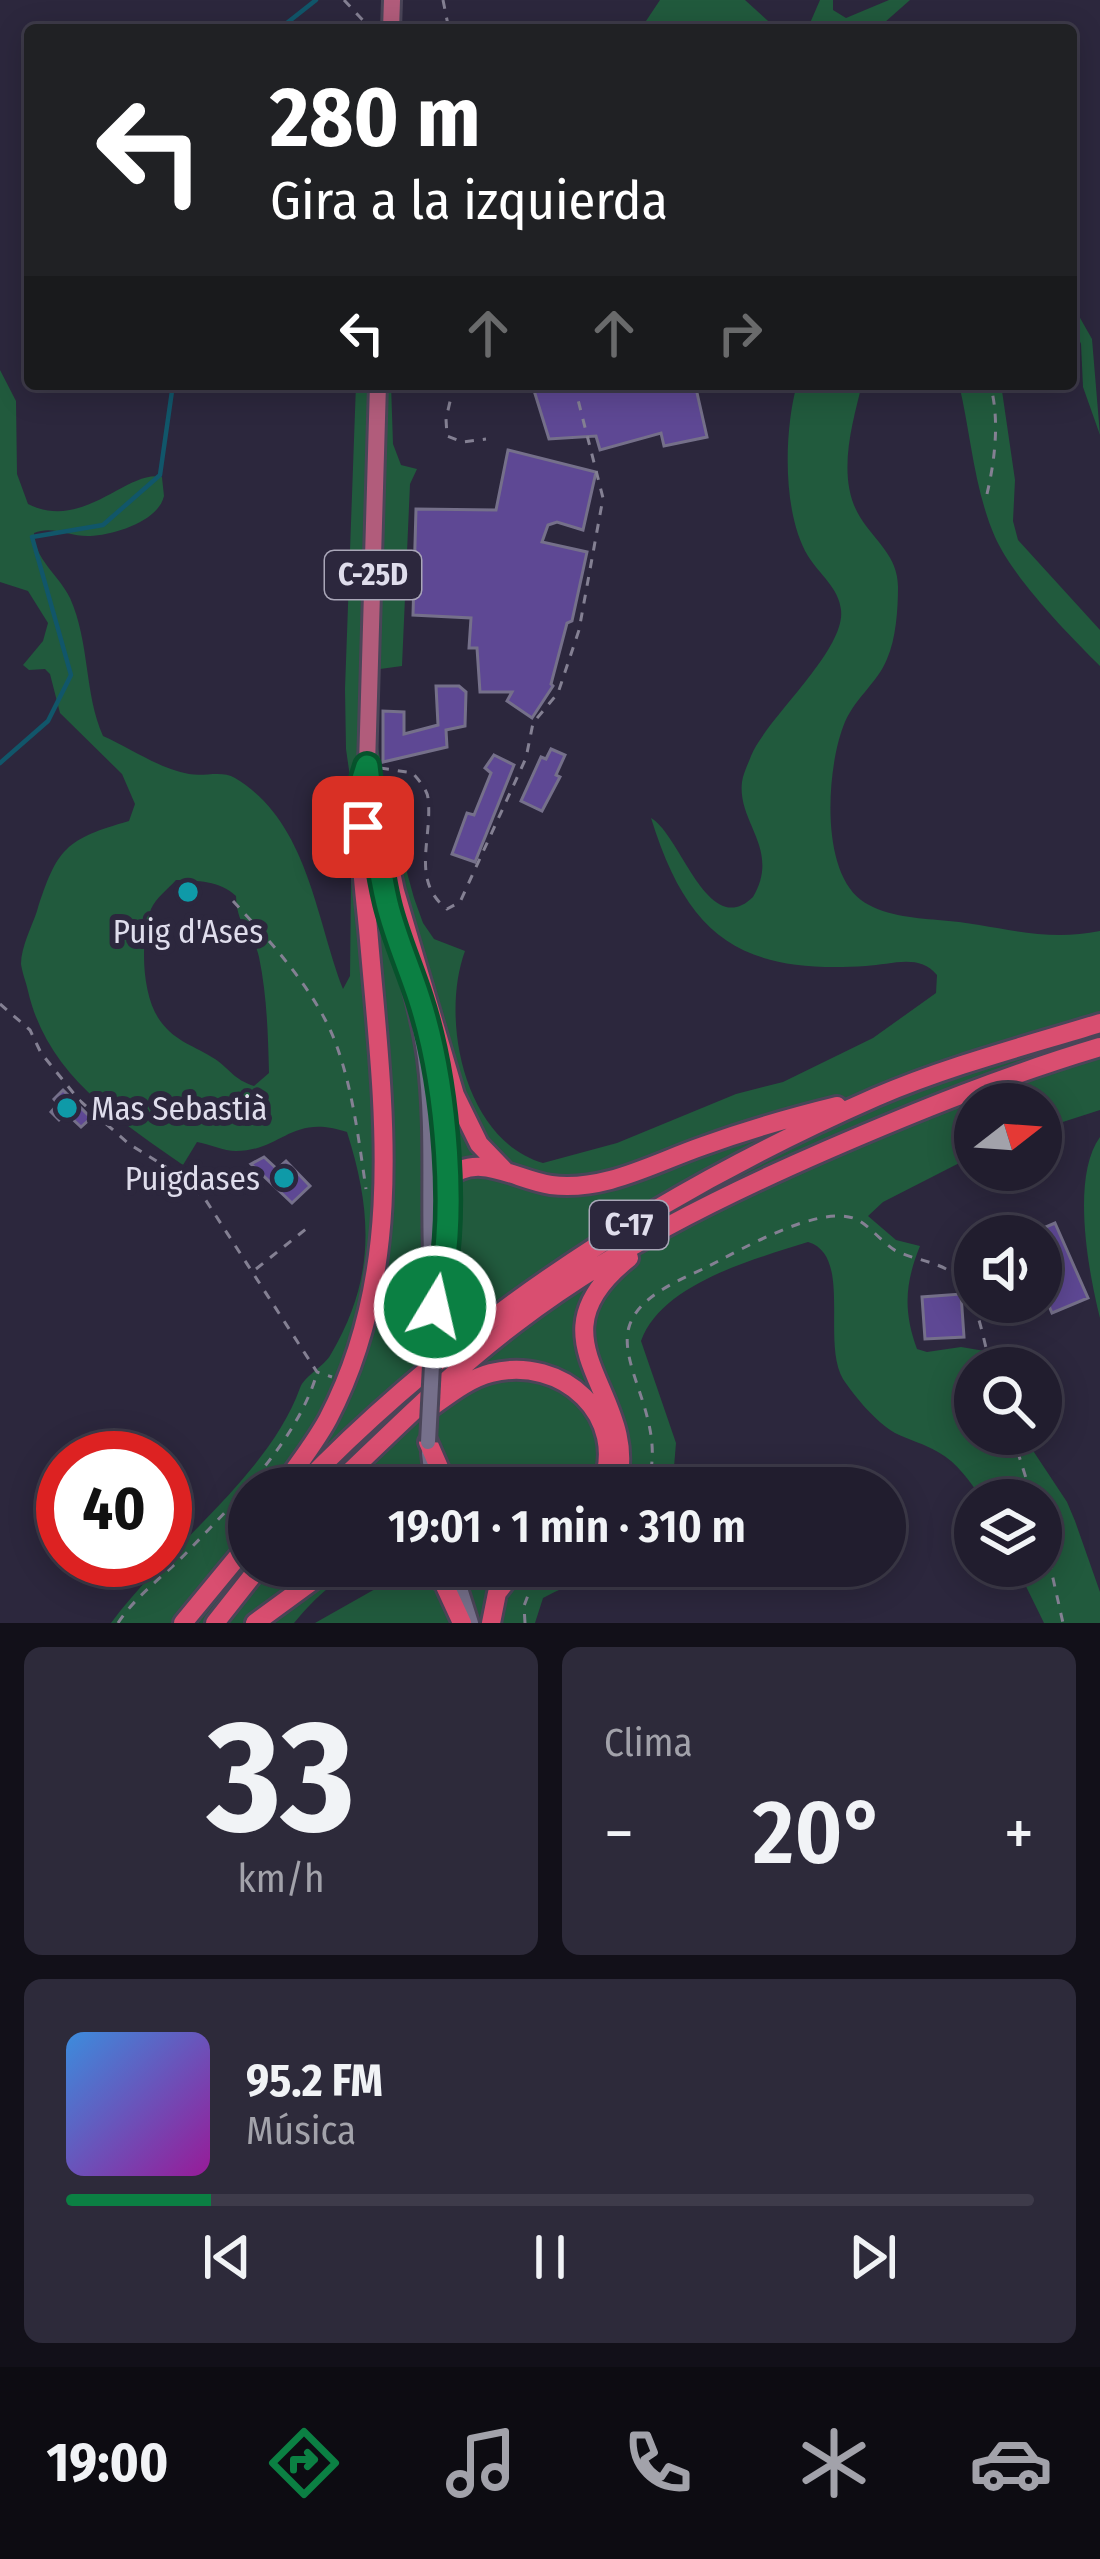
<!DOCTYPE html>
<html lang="es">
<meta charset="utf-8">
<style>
:root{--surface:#211d2e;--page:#2d2a3a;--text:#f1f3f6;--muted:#a2a2aa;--line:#3e3b4a;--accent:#0b8043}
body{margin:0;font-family:"Fira Sans Condensed",sans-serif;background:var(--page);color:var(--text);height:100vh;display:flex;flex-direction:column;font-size:45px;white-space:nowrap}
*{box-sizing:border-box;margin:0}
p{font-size:39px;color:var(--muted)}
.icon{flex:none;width:66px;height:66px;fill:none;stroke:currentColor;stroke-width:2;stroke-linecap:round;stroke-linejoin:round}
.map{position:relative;height:1623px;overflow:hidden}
.drawer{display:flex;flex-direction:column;gap:24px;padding:24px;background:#121019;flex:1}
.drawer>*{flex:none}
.top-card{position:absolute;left:24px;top:24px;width:1053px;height:366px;border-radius:12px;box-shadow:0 6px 30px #0003,0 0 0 3px var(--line);background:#202124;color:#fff;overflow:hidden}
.needle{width:78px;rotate:73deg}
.buttons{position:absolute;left:954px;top:1083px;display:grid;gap:24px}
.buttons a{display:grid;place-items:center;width:108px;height:108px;border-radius:50%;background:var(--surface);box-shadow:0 6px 30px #0003,0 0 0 3px var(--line);font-size:60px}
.speed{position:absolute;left:36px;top:1431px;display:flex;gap:24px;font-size:60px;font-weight:700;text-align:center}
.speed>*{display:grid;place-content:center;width:156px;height:156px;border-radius:50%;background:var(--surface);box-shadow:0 6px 30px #0003,0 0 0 3px var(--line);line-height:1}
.speed .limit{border:18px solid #d22;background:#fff;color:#111}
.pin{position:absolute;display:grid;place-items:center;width:102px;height:102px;color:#fff;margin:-51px;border-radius:24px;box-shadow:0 6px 18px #0006}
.me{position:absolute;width:132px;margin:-66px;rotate:9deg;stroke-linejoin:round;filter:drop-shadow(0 0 9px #0008)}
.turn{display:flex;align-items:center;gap:42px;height:252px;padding:0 48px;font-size:54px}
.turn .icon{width:156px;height:156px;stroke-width:2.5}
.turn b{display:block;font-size:84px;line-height:102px}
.lanes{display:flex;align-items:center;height:114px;padding:0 48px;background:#0003;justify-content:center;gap:60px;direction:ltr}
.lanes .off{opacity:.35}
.big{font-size:90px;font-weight:600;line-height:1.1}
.drawer .widget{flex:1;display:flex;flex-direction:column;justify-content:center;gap:18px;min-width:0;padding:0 42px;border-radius:18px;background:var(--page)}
.drawer .dial{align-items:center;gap:0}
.dial b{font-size:156px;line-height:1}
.song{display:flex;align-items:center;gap:36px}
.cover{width:144px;height:144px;border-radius:18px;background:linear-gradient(135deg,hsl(210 70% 55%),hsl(300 70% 35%))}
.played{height:12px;border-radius:6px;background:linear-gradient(90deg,var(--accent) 15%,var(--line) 15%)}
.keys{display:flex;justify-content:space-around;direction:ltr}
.heat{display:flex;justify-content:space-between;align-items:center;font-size:66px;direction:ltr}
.drawer .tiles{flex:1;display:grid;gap:24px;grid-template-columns:1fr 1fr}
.widget:last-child{grid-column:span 2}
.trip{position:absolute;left:228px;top:1467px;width:678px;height:120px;border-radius:60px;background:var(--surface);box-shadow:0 6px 30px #0003,0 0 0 3px var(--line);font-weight:600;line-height:120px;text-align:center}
.tabs{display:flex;height:192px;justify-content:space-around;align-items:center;background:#0d0c12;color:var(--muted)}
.tabs .icon{width:84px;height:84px}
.tabs .selected{color:var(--accent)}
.tabs b{font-size:54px;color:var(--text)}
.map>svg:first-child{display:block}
</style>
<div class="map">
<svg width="1100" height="1623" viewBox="0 0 1100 1623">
<rect width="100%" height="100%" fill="#2c273d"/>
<path fill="#215a3d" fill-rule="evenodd" d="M660 0H745L778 30H640Z
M820 0H833V10L846 18 889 0H910L876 30H807Z
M1071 302 1092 339 1100 435 1083 387 1081 344 1071 320Z
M0 370 16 401 17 474 28 504C84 532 127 469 162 477 162 479 164 494 164 496 158 522 113 535 90 536 70 537 53 525 34 533 34 559 59 575 70 598 90 643 84 693 103 736 130 748 160 769 189 774 204 777 222 770 235 778 308 822 315 916 343 989L350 976 352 791 346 749 345 689 356 384H391L393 444 401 465 417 469 410 484 402 666 380 669 377 740 385 792 414 898 423 923 434 939 465 951C440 1019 464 1140 543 1163L617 1143 736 1094 783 1082 873 1038 936 993 937 975C919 953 891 965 866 966 742 974 688 938 651 818 681 835 708 941 753 897 781 849 737 823 742 782 743 774 748 764 751 756 766 719 846 650 841 610 839 588 819 574 808 556 782 513 784 431 797 384H862C852 425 836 478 860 517 875 541 898 556 898 587 898 609 896 639 887 659 877 684 853 699 843 727 827 770 820 869 861 900 881 915 914 918 938 920 996 924 1040 943 1100 931V1110L1041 1129V1104H975V1155L883 1202 868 1216 896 1240 920 1246C905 1283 903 1311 917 1349L927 1352 961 1347 1003 1354 1000 1368H975V1434H1022L1067 1502 1075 1521 1100 1592V1623H1044L1016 1566H1041V1500H983C970 1482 958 1463 938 1452 925 1444 909 1440 895 1433 876 1422 855 1397 843 1379 821 1342 853 1255 808 1242 755 1259 662 1283 641 1341L676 1443 674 1467 665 1488H249V1566H645C610 1572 575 1580 543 1598L535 1623H315L384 1584C355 1551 313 1601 294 1623H111C167 1547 269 1475 300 1388 305 1375 324 1367 331 1354 375 1279 373 1214 347 1132 291 1113 282 1151 236 1151 224 1151 209 1144 197 1142L183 1165C117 1119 47 1074 28 991 26 982 22 972 21 964 21 947 32 926 37 911 57 848 66 839 129 821L135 804 122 774 60 713 50 674 45 669 29 670 23 665 43 641 48 623 28 591 0 582ZM176 880C198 881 219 880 236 896 237 929 253 931 259 957 267 996 268 1034 269 1073L254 1086C233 1079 231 1070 215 1059 195 1046 176 1042 161 1022 141 996 140 939 151 909 156 898 168 889 176 880Z
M959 384H1001L1015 480 1013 521 1018 540 1100 630V666C1067 633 1014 579 995 537 974 489 971 435 959 384Z
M1100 1137V1318C1088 1270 1071 1177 1100 1137Z"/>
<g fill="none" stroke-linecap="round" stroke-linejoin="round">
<path stroke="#11566a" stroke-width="4.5" d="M278 30 316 0
M0 763 48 721 71 675 32 537 103 525 160 475 173 384"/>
</g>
<path fill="#5e4894" stroke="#75708a" stroke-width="3" d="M532 384H695L707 437 664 446 661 433 600 450 596 436 549 439Z
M508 450 596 472 583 530 557 522 548 525 542 542 587 552 572 621 567 623 551 684 553 686 532 718 507 701 512 692H480L477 648H469L471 618 413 615 416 509 496 510Z
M436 686H459L466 692 465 726 446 730 447 747 383 762V711L404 712V734L438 725Z
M551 749 565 755 556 775 560 777 542 811 521 801 541 757 546 759Z
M494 755 514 765 475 862 452 854 467 813 474 815 491 773 485 768Z
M63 1090 91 1118 81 1127 66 1113 59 1120 51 1112 58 1104 54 1099Z
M264 1157 277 1169 286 1161 310 1186 292 1203 251 1164Z
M1055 1223 1088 1298 1052 1313 1041 1287V1229Z
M961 1294 964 1337 925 1339 922 1297Z"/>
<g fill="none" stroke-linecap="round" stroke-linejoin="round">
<defs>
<path id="tertiary" d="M374 824C380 904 414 979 425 1058 436 1142 425 1224 435 1307
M431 1044C448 1112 457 1236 436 1302
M429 1453 433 1488
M453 1566 471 1623"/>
<path id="primary" d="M391 30 392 0
M373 813 367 766 378 384"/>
<path id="motorway" d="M373 813 384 839 395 891 455 1095 479 1144 504 1170
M446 1180C476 1150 516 1180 551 1185 604 1192 654 1163 703 1146 747 1130 792 1117 837 1106
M426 1411C446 1397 467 1379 491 1373 562 1355 630 1416 601 1488
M428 1442 448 1488
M281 1488C297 1466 315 1443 328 1419 407 1268 383 1103 369 940 365 889 352 815 367 766
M300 1488C463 1319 662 1191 876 1097 948 1066 1025 1046 1100 1023
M333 1488C393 1431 450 1373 516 1323 612 1250 717 1198 827 1150 917 1111 1006 1075 1100 1047
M616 1488C644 1394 522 1342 629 1258
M426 1566 444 1584 462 1623
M183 1623 249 1543
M215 1623 260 1566
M255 1623 333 1566
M491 1623 497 1593 518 1566"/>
</defs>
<use href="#tertiary" stroke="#4a4558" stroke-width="20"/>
<use href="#primary" stroke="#4a4558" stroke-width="22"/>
<use href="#motorway" stroke="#4a4558" stroke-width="24"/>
<path stroke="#848093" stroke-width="3" stroke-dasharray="9 9" stroke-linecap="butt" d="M344 0 372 30
M443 0 449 30
M454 384 446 419 447 436 463 442 486 439
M987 494C995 460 1000 418 990 384
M380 768 413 773C419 781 427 789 428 798 433 838 410 881 447 909L460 902 526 758 533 723 558 693 579 630 603 498 574 384
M233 901C270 941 317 992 336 1044 353 1090 359 1142 366 1189
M0 1004 30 1030 41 1053 79 1100 129 1144 171 1170 205 1199 317 1372 332 1377
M256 1269 306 1229
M1012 1434 1033 1500
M646 1488C670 1425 617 1368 629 1327 638 1296 680 1280 707 1267 740 1250 816 1206 853 1218 868 1223 881 1242 896 1251 913 1259 932 1261 948 1270 976 1284 983 1340 991 1368
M1041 1525 1063 1623
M118 1623C137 1594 167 1574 190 1549 237 1500 298 1439 317 1373
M525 1623 524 1606 534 1579 562 1566"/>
<use href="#tertiary" stroke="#76708b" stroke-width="14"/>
<use href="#primary" stroke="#b15c7b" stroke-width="16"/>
<use href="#motorway" stroke="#d94e70" stroke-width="18"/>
<defs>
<path id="tertiary-bridge" d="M428 1442 435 1307"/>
</defs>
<use href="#tertiary-bridge" stroke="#4a4558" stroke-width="20" stroke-linecap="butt"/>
<use href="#tertiary-bridge" stroke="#76708b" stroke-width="14"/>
</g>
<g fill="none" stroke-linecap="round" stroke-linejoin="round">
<defs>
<path id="route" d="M363 827 362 782 367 766C373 812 376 857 387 903 395 936 409 967 419 998 446 1081 460 1224 435 1307"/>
</defs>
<use href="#route" stroke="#07532c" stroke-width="30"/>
<use href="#route" stroke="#0b8043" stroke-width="21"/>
</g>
<g fill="#0f9aa8" stroke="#2c273d" stroke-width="4.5">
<circle cx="188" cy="892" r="12"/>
<circle cx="67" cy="1108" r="12"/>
<circle cx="284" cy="1178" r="12"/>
</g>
<g text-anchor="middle" stroke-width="12" stroke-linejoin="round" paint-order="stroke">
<g fill="#2c273d" stroke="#a9a6b8" stroke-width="3">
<rect x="325" y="551" width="96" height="48" rx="9"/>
<rect x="590" y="1201" width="78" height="48" rx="9"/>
</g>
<g font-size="30" font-weight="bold" fill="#dfddec">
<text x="373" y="585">C-25D</text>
<text x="629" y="1235">C-17</text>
</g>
<g font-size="33" fill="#dfddec" stroke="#2c273d">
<text x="188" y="943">Puig d'Ases</text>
<text x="91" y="1120" text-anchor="start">Mas Sebastià</text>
<text x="260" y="1190" text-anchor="end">Puigdases</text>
</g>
</g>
</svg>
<div class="buttons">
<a><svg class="needle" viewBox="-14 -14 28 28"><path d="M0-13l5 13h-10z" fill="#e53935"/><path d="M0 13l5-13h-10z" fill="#a2a2aa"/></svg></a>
<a><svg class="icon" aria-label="sound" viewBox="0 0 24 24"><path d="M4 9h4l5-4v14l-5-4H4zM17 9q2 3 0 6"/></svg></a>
<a><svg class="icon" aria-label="search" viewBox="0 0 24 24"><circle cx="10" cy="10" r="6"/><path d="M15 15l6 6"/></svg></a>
<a><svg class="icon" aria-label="layers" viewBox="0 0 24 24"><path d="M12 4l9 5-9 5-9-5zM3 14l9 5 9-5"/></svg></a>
</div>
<div class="speed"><div class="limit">40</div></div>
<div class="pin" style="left:363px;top:827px;background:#d93025"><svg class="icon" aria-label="arrive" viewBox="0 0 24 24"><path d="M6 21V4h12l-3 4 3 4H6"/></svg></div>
<svg class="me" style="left:435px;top:1307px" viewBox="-20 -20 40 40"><circle r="17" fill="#0b8043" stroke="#fff" stroke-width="3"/><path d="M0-11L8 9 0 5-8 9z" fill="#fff"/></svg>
<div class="trip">19:01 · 1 min · 310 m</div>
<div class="top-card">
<div class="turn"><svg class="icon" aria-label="left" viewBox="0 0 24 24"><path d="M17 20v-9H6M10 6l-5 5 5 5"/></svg><div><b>280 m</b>Gira a la izquierda</div></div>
<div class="lanes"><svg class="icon" aria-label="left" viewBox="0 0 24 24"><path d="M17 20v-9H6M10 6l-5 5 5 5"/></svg><svg class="icon off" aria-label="ahead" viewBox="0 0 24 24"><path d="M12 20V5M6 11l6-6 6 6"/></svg><svg class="icon off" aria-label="ahead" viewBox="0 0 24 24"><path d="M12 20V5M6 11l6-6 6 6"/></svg><svg class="icon off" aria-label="right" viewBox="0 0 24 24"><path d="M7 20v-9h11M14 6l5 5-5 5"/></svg></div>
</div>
</div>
<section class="drawer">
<div class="tiles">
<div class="widget dial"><b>33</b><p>km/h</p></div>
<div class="widget"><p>Clima</p>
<div class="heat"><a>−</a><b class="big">20°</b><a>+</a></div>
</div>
<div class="widget">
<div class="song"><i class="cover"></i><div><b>95.2 FM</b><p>Música</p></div></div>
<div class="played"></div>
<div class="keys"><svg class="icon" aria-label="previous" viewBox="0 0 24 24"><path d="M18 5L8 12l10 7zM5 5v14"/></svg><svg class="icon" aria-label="pause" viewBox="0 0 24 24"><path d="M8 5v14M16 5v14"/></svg><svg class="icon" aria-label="next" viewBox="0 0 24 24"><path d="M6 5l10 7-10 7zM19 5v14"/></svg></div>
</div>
</div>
</section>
<nav class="tabs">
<b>19:00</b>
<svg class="icon selected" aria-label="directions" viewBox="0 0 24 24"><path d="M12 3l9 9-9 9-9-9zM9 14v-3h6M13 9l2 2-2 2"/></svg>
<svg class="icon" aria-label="music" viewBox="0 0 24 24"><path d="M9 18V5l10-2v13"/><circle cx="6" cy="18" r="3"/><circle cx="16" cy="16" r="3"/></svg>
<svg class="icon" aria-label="phone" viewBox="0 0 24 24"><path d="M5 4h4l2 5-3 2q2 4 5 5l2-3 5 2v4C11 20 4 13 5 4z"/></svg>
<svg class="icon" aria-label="climate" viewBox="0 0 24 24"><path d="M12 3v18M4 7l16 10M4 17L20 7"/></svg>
<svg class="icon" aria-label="car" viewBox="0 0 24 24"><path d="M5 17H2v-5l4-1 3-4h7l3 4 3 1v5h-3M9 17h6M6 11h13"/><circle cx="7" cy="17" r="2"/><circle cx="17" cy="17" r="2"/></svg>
</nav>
